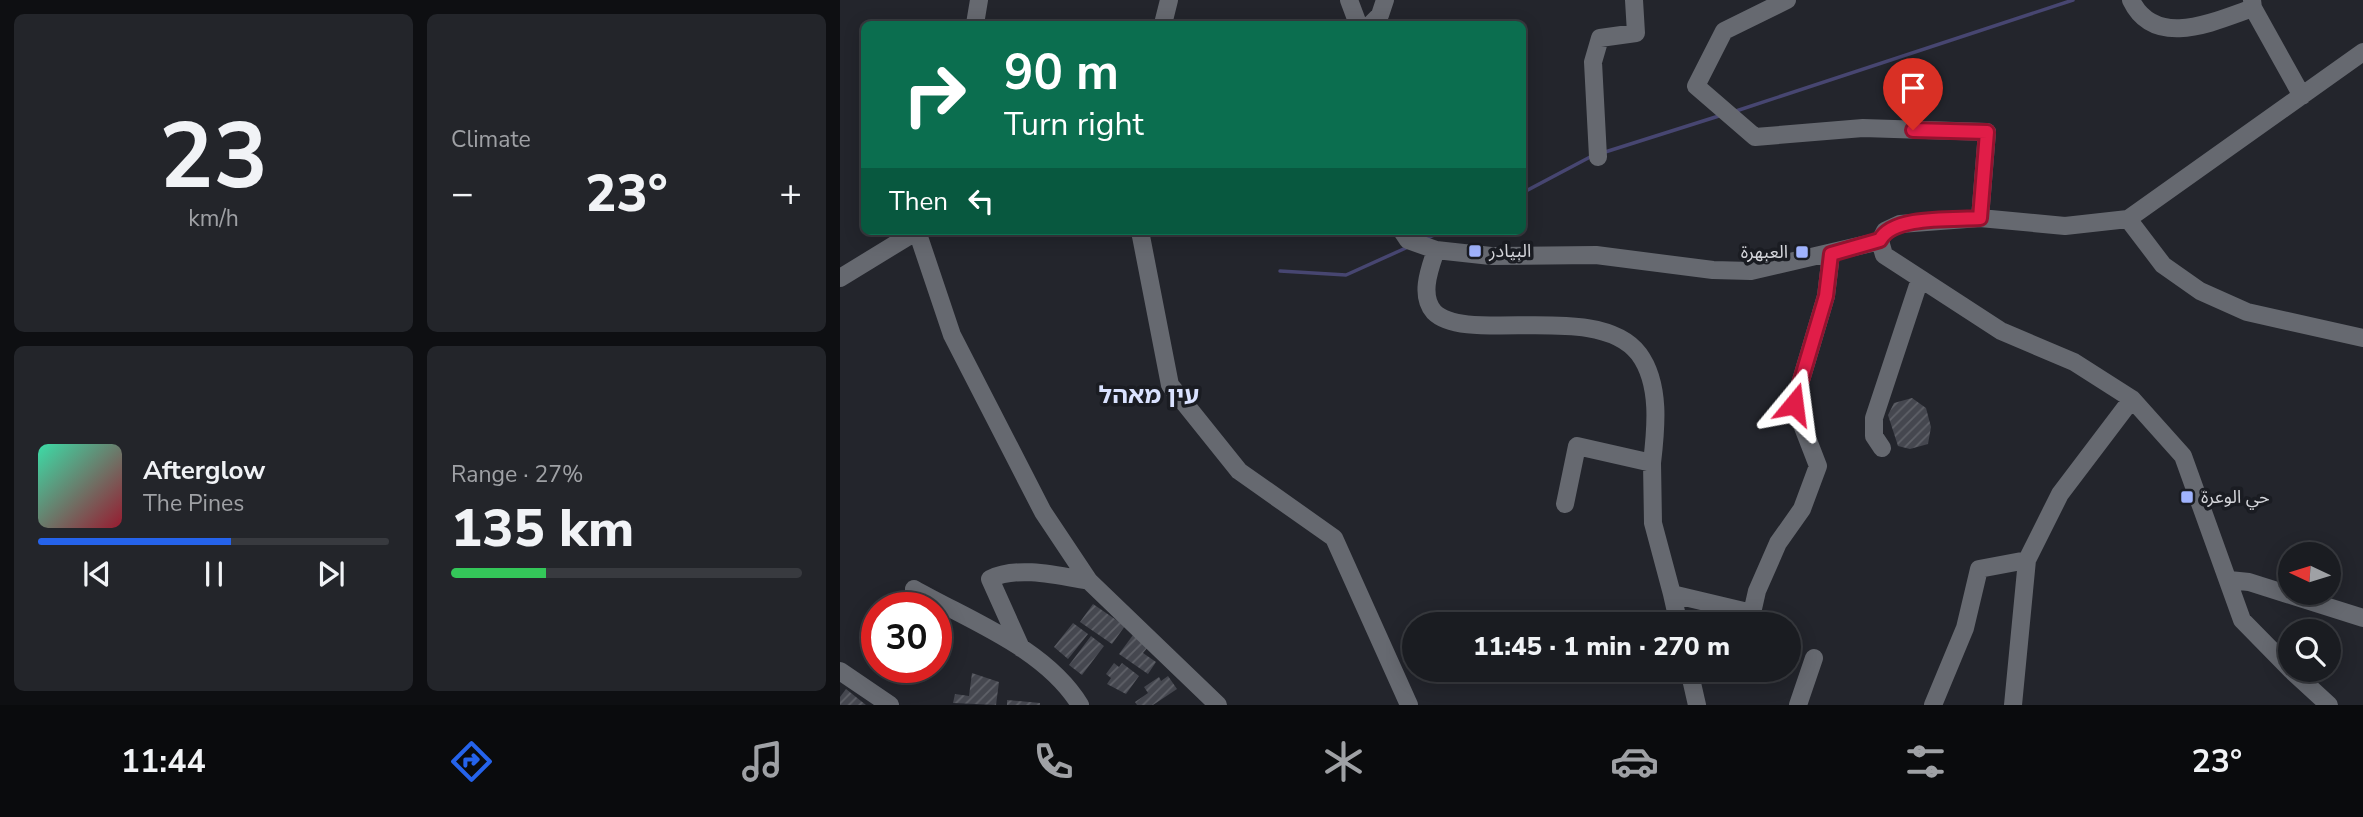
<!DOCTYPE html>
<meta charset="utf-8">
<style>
:root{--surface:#1a1c21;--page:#23252a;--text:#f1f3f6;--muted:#9fa1a5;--line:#383a3f;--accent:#2563eb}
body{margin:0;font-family:"Nunito Sans","Noto Sans Arabic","Noto Sans Hebrew",sans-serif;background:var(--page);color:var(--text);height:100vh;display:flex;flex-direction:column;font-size:26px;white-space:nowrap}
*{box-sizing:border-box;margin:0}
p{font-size:23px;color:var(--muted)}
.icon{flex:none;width:38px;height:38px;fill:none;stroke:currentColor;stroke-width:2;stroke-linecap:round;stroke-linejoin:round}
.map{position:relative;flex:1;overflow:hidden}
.panel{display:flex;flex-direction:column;gap:14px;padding:14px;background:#0e0f12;width:840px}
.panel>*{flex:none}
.hud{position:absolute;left:21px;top:21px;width:665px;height:214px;border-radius:10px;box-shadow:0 4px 18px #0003,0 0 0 2px var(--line);background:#0b6e4f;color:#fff;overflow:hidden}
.needle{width:46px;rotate:274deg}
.controls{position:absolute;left:1438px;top:542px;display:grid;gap:14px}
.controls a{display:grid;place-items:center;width:63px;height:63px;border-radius:50%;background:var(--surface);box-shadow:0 4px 18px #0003,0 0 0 2px var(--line);font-size:35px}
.speed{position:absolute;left:21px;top:592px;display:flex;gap:14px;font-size:35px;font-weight:700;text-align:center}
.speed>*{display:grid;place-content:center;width:91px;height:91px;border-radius:50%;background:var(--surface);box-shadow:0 4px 18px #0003,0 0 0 2px var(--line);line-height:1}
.speed .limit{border:10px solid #d22;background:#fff;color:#111}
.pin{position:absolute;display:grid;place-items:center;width:60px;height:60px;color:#fff;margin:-72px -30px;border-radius:50% 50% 50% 0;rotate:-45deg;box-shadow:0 0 7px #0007}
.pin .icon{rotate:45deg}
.me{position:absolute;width:77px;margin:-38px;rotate:16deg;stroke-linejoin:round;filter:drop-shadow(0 0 5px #0008)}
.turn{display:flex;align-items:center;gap:24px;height:147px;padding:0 28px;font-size:32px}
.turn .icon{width:91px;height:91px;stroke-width:2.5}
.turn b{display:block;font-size:49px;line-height:60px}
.then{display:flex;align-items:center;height:66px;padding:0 28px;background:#0003;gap:14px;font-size:26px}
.big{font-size:52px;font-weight:800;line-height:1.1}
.panel .card{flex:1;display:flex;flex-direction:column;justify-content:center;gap:10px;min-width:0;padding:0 24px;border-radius:10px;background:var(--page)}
.panel .dial{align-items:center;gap:0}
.dial b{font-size:91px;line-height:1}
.song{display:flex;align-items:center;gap:21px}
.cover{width:84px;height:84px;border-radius:10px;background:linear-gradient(135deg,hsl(160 70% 55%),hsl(350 70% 35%))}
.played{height:7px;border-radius:4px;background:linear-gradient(90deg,var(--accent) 55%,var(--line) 55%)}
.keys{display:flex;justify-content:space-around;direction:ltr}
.heat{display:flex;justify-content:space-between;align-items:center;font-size:38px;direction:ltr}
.charge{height:10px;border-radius:5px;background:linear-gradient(90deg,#34c759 27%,var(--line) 0)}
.panel .tiles{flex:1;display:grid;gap:14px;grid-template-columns:repeat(2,1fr)}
.trip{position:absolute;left:562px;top:612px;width:399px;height:70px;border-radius:35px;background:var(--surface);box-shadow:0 4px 18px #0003,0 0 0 2px var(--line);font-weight:800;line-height:70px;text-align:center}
.tab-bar{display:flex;height:112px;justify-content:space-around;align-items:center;background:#0a0b0d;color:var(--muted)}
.tab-bar .icon{width:49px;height:49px}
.tab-bar .selected{color:var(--accent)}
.tab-bar b{font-size:32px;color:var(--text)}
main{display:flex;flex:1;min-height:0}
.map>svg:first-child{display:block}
</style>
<main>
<section class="panel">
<div class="tiles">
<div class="card dial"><b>23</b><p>km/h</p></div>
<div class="card"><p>Climate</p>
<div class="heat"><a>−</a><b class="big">23°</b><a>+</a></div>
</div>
<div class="card">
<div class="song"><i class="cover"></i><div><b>Afterglow</b><p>The Pines</p></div></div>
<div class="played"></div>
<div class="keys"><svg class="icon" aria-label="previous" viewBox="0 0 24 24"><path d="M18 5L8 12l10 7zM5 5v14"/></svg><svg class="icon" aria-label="pause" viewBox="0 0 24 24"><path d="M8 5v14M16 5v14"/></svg><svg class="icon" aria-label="next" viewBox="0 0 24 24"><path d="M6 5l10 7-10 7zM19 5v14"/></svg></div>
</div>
<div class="card"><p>Range · 27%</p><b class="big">135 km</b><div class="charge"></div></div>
</div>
</section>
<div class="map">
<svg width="1523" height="705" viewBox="0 0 1523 705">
<defs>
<pattern id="building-hatch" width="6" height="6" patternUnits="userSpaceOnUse" patternTransform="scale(1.75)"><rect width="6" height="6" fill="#45474f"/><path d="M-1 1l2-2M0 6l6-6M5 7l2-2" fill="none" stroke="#5f6168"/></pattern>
</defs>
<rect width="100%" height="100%" fill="#23252c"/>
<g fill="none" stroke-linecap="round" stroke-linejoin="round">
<path stroke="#474671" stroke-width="3.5" d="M896 111 1233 0
M762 153 882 115
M682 193 752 156
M585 239 604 231
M440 271 506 275 568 247"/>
</g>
<path fill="url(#building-hatch)" d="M1072 398 1086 408 1091 427 1088 444 1070 449 1058 446 1048 415 1054 403Z
M253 604 285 626 272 644 240 622Z
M233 623 248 634 228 659 214 647Z
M293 635 308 647 303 653 316 662 308 674 279 654Z
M251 636 264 646 242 675 229 665Z
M274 663 279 667 282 663 299 676 286 694 267 684 271 678 266 674Z
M132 673 159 682 156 705 113 703 115 694 129 696Z
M328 676 337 689 313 705H297L295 702 308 693 304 687 319 677 321 681Z
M6 689 26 705H0V697Z
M167 700 200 703V705H167Z"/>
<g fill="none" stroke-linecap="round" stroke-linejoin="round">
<path stroke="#666970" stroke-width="18" d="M509 0 518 24
M947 0 884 31 856 86 915 137 1023 128 1147 132 1140 218
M1291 0C1315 50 1375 21 1413 8
M1412 0 1413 8 1462 96
M135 24 139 0
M323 24 329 0
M531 24 540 15 545 0
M758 157 753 62 760 38 796 33 794 0
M1288 219 1323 265 1360 291 1407 312 1523 338
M77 231 112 335 203 512 249 581 378 705
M300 231 330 385 399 471 494 538 569 705
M562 231 568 240 596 250 651 256 756 255 873 270 911 271 1040 241 1045 231 1060 224 1140 218 1225 226 1288 219 1523 52
M1040 241 1044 255 1161 331 1234 362 1292 399 1343 456 1402 620 1451 670
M596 250C590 268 579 295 594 312 626 345 759 300 799 354 821 384 816 429 812 463L737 446 725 504
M0 278 77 231
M1042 448 1034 436V418L1080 279
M812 463 813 523 832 594 912 613 917 591 938 543 962 509 978 466 954 404 986 296 991 254
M1389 580 1409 582 1523 618
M74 589C130 621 205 648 240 705
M832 594 839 625
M181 648 150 579C177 565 220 576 249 581
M849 670 857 705
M1451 670 1489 705
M0 671 50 705
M958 705 974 658
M1093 705 1125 628 1139 569 1187 560
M1173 705 1187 560 1220 494 1292 399"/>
</g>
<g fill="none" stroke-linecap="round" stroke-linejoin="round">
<defs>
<path id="route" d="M954 404 986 296 991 254 1040 240C1053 215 1114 220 1140 218L1147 132 1073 130"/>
</defs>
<use href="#route" stroke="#92132f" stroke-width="18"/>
<use href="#route" stroke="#e11d48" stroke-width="12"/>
</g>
<g fill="#a0b3fd" stroke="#1a1c22" stroke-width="2.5">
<rect x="628" y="244" width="14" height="14" rx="3.5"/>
<rect x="955" y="245" width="14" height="14" rx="3.5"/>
<rect x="1340" y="490" width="14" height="14" rx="3.5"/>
</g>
<g text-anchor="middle" stroke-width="7" stroke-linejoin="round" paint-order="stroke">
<g font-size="18" fill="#d5d6db" stroke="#1a1c22" text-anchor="start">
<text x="649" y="257">البيادر</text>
<text x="948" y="258" text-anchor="end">العبهرة</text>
<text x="1361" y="503">حي الوعرة</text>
</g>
<g font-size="24" font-weight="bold" fill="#dae2ff" stroke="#1a1c22">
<text x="309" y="403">עין מאהל</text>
</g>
</g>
</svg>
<div class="controls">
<a><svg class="needle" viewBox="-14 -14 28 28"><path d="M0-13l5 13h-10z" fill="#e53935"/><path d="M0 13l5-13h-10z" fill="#9fa1a5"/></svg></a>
<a><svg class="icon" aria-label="search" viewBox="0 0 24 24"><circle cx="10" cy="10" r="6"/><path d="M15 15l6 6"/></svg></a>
</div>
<div class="speed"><div class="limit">30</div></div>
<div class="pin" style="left:1073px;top:130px;background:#d93025"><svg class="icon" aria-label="arrive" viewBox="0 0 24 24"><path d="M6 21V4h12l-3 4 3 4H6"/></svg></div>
<svg class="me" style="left:954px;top:404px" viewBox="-20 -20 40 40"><path d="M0-17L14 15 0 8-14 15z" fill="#e11d48" stroke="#fff" stroke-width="4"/></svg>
<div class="trip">11:45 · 1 min · 270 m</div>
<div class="hud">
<div class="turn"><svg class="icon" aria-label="right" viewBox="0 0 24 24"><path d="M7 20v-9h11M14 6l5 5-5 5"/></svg><div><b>90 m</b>Turn right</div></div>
<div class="then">Then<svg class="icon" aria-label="left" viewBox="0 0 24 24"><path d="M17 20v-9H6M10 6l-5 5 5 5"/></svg></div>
</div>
</div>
</main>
<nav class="tab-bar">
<b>11:44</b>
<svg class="icon selected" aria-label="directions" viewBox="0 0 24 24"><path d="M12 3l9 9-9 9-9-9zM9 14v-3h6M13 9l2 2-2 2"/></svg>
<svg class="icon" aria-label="music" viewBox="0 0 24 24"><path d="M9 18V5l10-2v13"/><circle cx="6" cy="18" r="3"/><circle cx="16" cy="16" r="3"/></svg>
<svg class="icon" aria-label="phone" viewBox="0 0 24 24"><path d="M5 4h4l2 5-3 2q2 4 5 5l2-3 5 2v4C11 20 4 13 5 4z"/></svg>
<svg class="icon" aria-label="climate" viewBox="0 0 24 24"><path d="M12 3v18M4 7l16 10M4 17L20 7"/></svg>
<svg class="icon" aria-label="car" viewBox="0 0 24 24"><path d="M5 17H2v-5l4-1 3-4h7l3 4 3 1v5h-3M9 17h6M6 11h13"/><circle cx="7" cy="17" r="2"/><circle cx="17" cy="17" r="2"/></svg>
<svg class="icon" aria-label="filters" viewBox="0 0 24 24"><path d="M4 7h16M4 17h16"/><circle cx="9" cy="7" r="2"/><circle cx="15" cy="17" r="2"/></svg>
<b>23°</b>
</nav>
